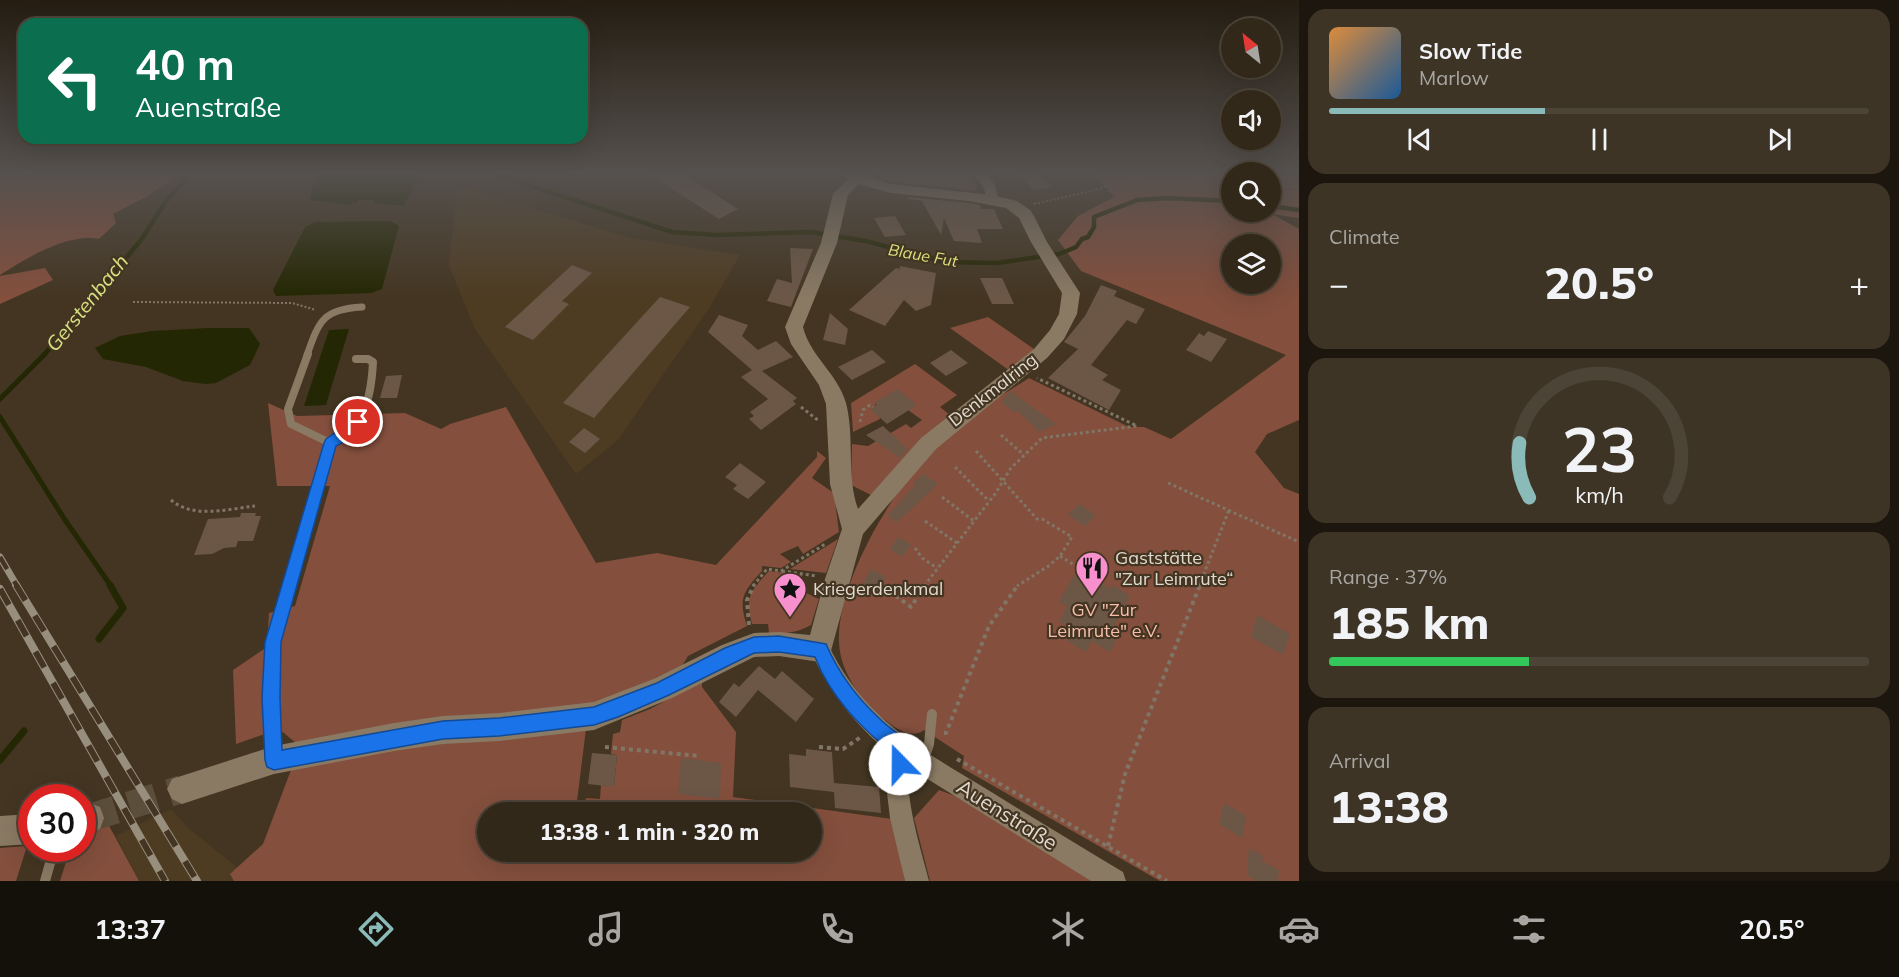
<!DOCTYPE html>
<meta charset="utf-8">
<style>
:root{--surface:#322819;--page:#3d3426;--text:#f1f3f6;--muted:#a8a6a2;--line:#4d4438;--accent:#8bbbb9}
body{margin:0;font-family:Mulish,sans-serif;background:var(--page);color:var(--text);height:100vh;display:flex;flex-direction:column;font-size:22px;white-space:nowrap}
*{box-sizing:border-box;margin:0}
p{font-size:20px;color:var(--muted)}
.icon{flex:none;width:33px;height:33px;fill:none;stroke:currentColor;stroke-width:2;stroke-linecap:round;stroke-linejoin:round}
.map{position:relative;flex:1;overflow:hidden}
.side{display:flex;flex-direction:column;gap:9px;padding:9px;background:#1c160e;width:600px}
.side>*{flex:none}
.guide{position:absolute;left:18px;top:18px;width:570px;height:126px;border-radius:18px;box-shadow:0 6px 24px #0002,0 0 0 2px var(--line);background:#0b6e4f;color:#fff;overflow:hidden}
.needle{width:39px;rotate:330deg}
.tools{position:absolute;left:1221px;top:18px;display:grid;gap:12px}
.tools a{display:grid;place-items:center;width:60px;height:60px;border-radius:50%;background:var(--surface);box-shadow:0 6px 24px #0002,0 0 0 2px var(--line);font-size:30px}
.speed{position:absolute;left:18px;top:784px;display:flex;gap:12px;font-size:30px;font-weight:700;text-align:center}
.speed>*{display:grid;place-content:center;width:78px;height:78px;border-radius:50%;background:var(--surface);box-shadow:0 6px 24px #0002,0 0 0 2px var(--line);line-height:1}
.speed .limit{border:9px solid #d22;background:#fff;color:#111}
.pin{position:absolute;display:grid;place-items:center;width:51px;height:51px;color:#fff;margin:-26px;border:3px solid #fff;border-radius:50%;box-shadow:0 2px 6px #0007}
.me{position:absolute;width:66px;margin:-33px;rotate:338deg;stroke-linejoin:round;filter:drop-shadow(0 0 4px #0008)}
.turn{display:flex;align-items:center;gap:21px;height:126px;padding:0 18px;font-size:27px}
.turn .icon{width:78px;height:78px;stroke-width:2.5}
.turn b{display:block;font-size:42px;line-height:51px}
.big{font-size:45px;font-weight:800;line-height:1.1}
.side .card{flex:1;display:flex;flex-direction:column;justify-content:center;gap:9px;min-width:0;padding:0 21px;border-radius:18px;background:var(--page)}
.side .dial{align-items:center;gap:0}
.dial svg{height:156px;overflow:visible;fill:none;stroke:var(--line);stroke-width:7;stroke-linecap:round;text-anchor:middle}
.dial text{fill:var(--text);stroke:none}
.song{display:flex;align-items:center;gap:18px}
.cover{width:72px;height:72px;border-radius:9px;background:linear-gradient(135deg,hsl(30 70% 55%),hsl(210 70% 35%))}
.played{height:6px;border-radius:3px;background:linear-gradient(90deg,var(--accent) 40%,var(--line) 40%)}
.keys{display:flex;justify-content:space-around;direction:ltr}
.heat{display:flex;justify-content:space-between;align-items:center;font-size:33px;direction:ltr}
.charge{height:9px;border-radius:4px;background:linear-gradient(90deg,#34c759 37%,var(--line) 0)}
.trip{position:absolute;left:477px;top:802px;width:345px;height:60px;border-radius:30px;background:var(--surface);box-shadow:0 6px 24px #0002,0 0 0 2px var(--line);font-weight:800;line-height:60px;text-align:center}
.menu{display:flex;height:96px;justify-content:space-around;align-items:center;background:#14100a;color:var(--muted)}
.menu .icon{width:42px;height:42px}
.menu .selected{color:var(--accent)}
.menu b{font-size:27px;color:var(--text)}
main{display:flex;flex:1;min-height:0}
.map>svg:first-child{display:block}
</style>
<main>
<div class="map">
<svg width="1299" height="881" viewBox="0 0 1299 881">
<rect width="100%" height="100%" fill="#433521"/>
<path fill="#4e3c22" d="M457 185 630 238 740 255 708 310 618 440 576 474 475 329 449 266Z
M171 809 188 828 244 873 249 881H139L116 836Z"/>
<path fill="#844f3d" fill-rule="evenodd" d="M0 174H180L146 197 113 214 116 223 99 239C68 233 26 258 0 275Z
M1094 174H1231L1232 212H1270L1271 174H1299V218L1272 214 1299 229V420L1267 434 1255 452 1284 488 1299 494V881H1160L962 768 964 756 924 730C910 740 894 727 884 719 861 701 840 672 839 642 837 588 882 510 915 469 927 454 943 440 957 427 978 408 1005 394 1029 378L1129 427H1144L1171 439 1286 355 1081 271 1058 240 1078 216 1114 197ZM1232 244H1270V284H1232Z
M45 268 53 280 0 304V276Z
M988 317 1034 349 1010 371 950 328Z
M915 364 957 395 940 407 950 415 918 442 873 496 851 485 852 444 868 446 906 424 911 428 922 420 908 410 875 403 880 419 853 432 851 403Z
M268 403 297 416 405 413 441 429 450 424 506 407 596 563 657 553 716 565 817 457V451L826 458 812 478 834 493 839 532 803 554 798 546 780 554 791 562 781 568 762 566V571C743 592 738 598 747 626L688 656 682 666 645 685 582 709 296 743 279 729 236 744 233 670 267 647 269 613 295 606 330 486H277Z
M838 539 826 573 790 569Z
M769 571 802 575 800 590 819 599 811 625C796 633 786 634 769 633L768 624H752C745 596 750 592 769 571Z
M702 681V687L736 732 733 797 892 819 905 881H234L230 874 263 844 291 770 373 751 586 729 577 801 585 803 586 798 600 799 601 785 614 786 617 755 611 754 613 734 620 732 622 720 650 709ZM488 813H812V852H488Z
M939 790 955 796 1098 881H930L914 818Z
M107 822 139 881H60L70 849H82L83 832Z
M27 846 16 881H0V848Z"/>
<path fill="#242703" d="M315 174H419L404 206 374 203V200H358L357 203H351V205L310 200Z
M391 221 399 226 382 289 371 293 276 296 273 290 305 227 315 222Z
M208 328H249L260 344 250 365 216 383 206 384 183 381 146 367 103 359 95 348 120 336 152 331Z
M349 329 326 405 304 406 329 330Z"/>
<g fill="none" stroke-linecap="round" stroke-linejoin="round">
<path stroke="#242703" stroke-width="4.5" d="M495 174 672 232 717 235 811 232 866 241 945 262 997 263 1059 254 1076 247 1082 239 1088 237 1094 227V217L1137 200 1166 198 1232 201
M1270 206 1299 210
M44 355 141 240 167 200 191 174"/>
<path stroke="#242703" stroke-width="5" d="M0 399 45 354
M0 417 65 520 111 586"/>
<path stroke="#242703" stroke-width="7" d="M99 639 123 608 110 585
M0 760 24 731"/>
</g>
<path fill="#6c5747" d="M649 174H683L738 209 719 219Z
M881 174H971L975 180 977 191 891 182 880 178Z
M1017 174H1040L1052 187 1034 190Z
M908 197 969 203 980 205 981 209H994L1003 229H977L982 243 954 241 944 218 941 235 922 201 908 199Z
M895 216 906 235 885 237 874 218Z
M790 248 813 249 791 307 767 301 777 279 792 283Z
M572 265 592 273 562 301 569 304 533 340 505 327Z
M900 266 936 273 931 305 916 311 904 300 885 326 849 310 896 268 900 269Z
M980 278H1002L1014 304H992Z
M1101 285 1117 291 1114 296 1145 309 1136 324 1127 320 1091 365 1108 375 1102 380 1121 390 1109 410 1048 378 1078 349 1064 342 1085 316Z
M660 297 690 307 594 418 563 403Z
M830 313 848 329 845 345 823 340Z
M719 315 748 325 742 336 758 350 776 341 793 357 762 371 797 398 793 401 796 404 761 430 749 419 754 416 750 412 768 399 741 377 752 370 708 332Z
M1208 331 1227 339 1211 362 1186 350 1199 333 1204 336Z
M872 350 886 362 852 380 838 367Z
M951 350 968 363 946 376 930 363Z
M402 375 397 398H380L386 376Z
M897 389 917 405 887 424 870 409 877 405 874 403Z
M1010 391 1028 404 1056 424 1039 432 1018 411 1015 413 1001 402Z
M883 426 908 449 900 458 866 435Z
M584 428 600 439 585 453 569 442Z
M740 463 766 482 748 499 733 489 737 485 725 477Z
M923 474 938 484 896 523 888 515 915 485 913 483Z
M1080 504 1096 516 1084 526 1068 514Z
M241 513H256L255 516H261L253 541H238L236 547 224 548 212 554 194 555 208 519 240 517Z
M898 537 911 545 902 557 890 549Z
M871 569 886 577 877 593 862 584Z
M1078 569 1111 589 1113 585 1130 596 1112 631 1118 636 1110 652 1092 641 1086 652 1066 640 1073 630 1059 621 1067 607 1059 601Z
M1257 615 1290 634 1283 655 1251 637Z
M759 666 775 679 782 671 814 699 796 722 758 690 736 717 719 702 734 683 739 687Z
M806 749 832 752 834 783 879 787 881 813 835 808 834 792 790 787 789 754 806 756Z
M592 753 617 755 614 787 588 784Z
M681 758 721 763 720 799 678 794Z
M1224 803 1246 816 1242 838 1219 824Z
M1249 848 1263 856 1262 861 1279 870 1278 881H1257L1247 875Z"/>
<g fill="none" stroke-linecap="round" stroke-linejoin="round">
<path stroke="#5b4e3b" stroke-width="28" stroke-dasharray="28 14" stroke-linecap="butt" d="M89 818 182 789"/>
<path stroke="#817565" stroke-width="2" stroke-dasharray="2 2" stroke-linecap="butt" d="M1183 174 1232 181
M1270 185 1299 187
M1034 204 1091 191 1148 174
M133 302 292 303 316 310"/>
<path stroke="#817565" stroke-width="3" stroke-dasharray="3 3" stroke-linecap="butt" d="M801 407 819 421
M860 422 863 410 870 405 873 407
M1001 435 1024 455
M976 451 1037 519H1042L1072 537 1060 556 1050 565 1017 586
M955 467 989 501
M1168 483 1299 542
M942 497 974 521
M171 500C193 519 228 509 255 506
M925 521 957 543
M915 548 922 558 937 568
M1060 556 1099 581
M782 571 817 576
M753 586 767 569 781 571 827 543
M924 586 995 494 1011 468 1042 438 1137 426 1037 378
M1199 586 1229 510"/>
<path stroke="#817565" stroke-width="4" stroke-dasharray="4 4" stroke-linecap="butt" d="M889 591 911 607 925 585
M749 625 747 600 754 585
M944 733H946L989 626 1018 585
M605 747 700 756
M819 747 843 749 861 737
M957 759 1167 881
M1108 846 1125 774 1200 585"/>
<path stroke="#8a7a64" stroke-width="7" d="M307 355C319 321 323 309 362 307"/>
<path stroke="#8a7a64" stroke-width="8" d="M308 354 288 409 291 424 330 443
M289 586 330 443C365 425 371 400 373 362L368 359H356"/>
<path stroke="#8a7a64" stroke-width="10" d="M274 757 271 720 273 642 289 585
M924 760 929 744 932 714
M45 881 54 849"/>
<path fill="#8a7a64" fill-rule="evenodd" d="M973 174H986L995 185 998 198 996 201H988L983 186Z
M820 639 827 642C863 720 924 751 993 793 1036 820 1080 846 1123 872L1126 881H1091L910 768C903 794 922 853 929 881H905L890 818 885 776 891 755C855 724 829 693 810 649L813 642Z"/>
<path fill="#8a7a64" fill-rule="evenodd" d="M843 174H862L891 184 992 195 1017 201 1030 210 1034 216 1047 242 1080 293 1077 314 1064 339 1047 358 936 449 863 534 829 658 820 662 779 656 754 657 672 698 594 730 499 741 443 744 394 751 274 774 182 804 172 799 167 789 172 779 274 746 394 723 443 716 499 713 594 702 656 678 722 645 754 633 779 632 810 635 825 579 842 529 830 484 826 404 819 385 791 344 785 327 821 243 833 194 848 179ZM859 184 891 193 969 201 1006 208 1019 218 1031 242 1062 293 1059 314 1050 330 1034 349 921 438 858 509C846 475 855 438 846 403 838 374 810 356 803 327L837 243 848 195Z
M89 803 100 807 104 818 100 829 82 835V805Z
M32 814V844L0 846V816Z"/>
<defs>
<path id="rail-far1" d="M0 557 17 586"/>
<path id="rail" d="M16 585 197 881
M0 589 165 881"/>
</defs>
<use href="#rail-far1" stroke="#988e7e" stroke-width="7"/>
<use href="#rail" stroke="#988e7e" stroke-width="8"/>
<use href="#rail-far1" stroke="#433521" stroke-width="4.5" stroke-dasharray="14" stroke-linecap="butt"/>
<use href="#rail" stroke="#433521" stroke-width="6" stroke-dasharray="18" stroke-linecap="butt"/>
</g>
<linearGradient id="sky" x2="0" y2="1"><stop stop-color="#251d12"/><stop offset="0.58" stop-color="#55514e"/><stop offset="1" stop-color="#55514e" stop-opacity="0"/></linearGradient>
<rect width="1299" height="298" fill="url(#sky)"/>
<path fill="#1a73e8" stroke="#114b97" stroke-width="1.5" d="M358 417 363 419 365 422C358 434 348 440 336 446L281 642 280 698 282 750 443 721 499 718 594 707 657 683 725 648 754 637 779 636 826 644C839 674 856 697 880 719 888 728 906 737 911 748 913 755 909 764 906 770L900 773 893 770 890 764 893 754C860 726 831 698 815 657L779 652 754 653 669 695 618 717 594 725 499 736 443 739 274 770 267 767 265 760 262 698 265 642 324 443 326 439Z"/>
<defs>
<symbol id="restaurant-pin" viewBox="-11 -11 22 30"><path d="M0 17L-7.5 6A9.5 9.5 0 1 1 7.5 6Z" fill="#f790cd" stroke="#433521"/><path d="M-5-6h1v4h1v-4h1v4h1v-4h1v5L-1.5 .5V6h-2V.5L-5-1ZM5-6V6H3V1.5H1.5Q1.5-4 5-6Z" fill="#111"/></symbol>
<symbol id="sight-pin" viewBox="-11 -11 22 30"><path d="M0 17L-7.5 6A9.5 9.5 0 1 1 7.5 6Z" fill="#f790cd" stroke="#433521"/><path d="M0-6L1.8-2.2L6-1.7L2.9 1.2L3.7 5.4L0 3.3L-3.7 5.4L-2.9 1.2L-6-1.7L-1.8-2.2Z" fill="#111"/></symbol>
</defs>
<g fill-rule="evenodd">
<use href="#restaurant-pin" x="1073" y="549" width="38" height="52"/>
<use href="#sight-pin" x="771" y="570" width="38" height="52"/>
</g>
<g text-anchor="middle" stroke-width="4.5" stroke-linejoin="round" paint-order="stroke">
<g font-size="16" font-style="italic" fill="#d9e182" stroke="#433521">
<text transform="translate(923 255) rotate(10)" y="6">Blaue Fut</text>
</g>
<g font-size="18" fill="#e1d9cd" stroke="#433521">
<text transform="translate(993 390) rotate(-38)" y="6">Denkmalring</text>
</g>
<g font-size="18" fill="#e1d9cd" stroke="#433521" text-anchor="start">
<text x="1115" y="564">Gaststätte<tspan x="1115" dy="21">"Zur Leimrute“</tspan></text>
<text x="813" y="595">Kriegerdenkmal</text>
</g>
<g font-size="18" fill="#f7bdaa" stroke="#433521">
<text x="1104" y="616">GV "Zur<tspan x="1104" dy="21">Leimrute" e.V.</tspan></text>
</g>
<g font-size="20" font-style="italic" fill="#d9e182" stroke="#433521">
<text transform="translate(87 303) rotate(-51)" y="7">Gerstenbach</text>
</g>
<g font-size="21" fill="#e1d9cd" stroke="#433521">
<text transform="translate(1007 815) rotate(32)" y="7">Auenstraße</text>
</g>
</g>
</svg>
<div class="tools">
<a><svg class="needle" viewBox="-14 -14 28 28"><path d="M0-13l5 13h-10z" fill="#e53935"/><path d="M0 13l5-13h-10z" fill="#a8a6a2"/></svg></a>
<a><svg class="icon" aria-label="sound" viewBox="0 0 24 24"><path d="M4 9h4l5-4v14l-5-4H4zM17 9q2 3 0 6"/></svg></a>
<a><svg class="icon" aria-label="search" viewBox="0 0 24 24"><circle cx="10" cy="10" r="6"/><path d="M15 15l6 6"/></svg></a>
<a><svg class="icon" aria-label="layers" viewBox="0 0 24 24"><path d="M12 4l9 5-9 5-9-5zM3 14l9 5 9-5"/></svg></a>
</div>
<div class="speed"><div class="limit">30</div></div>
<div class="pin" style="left:358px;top:422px;background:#d93025"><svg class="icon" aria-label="arrive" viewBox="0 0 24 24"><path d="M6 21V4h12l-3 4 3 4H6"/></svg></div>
<svg class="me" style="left:900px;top:764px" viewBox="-20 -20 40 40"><circle r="19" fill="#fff"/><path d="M0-13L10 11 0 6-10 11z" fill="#1a73e8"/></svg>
<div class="trip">13:38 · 1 min · 320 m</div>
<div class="guide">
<div class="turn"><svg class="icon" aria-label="left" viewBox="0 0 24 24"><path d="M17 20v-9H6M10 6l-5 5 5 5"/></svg><div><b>40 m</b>Auenstraße</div></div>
</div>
</div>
<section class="side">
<div class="card">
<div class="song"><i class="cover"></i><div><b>Slow Tide</b><p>Marlow</p></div></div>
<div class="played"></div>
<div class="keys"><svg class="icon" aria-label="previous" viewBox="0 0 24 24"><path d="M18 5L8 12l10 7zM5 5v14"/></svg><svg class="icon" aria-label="pause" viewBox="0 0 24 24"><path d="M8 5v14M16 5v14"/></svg><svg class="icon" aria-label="next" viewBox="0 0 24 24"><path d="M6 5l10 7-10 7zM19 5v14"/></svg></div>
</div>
<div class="card"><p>Climate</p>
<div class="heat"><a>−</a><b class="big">20.5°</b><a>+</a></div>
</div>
<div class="card dial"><svg viewBox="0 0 100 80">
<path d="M14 69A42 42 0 1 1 86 69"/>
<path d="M14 69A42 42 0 0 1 9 41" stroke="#8bbbb9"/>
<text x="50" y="56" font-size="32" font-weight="700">23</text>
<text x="50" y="72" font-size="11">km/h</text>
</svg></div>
<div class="card"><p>Range · 37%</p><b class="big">185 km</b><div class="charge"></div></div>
<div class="card"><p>Arrival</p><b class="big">13:38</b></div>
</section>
</main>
<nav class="menu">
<b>13:37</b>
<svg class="icon selected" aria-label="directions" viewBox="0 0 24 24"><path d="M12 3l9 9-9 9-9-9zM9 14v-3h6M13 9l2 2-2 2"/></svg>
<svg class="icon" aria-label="music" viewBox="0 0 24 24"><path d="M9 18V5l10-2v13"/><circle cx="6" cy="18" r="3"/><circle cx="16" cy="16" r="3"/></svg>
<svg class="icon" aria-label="phone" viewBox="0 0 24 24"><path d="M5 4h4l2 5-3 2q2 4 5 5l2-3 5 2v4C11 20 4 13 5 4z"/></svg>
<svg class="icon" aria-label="climate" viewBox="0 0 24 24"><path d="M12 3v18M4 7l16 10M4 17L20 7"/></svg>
<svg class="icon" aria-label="car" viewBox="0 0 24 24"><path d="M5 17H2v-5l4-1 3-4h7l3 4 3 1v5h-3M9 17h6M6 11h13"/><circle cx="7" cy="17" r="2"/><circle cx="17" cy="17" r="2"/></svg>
<svg class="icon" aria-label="filters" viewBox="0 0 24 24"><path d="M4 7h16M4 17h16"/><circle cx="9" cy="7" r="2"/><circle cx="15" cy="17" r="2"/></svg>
<b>20.5°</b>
</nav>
